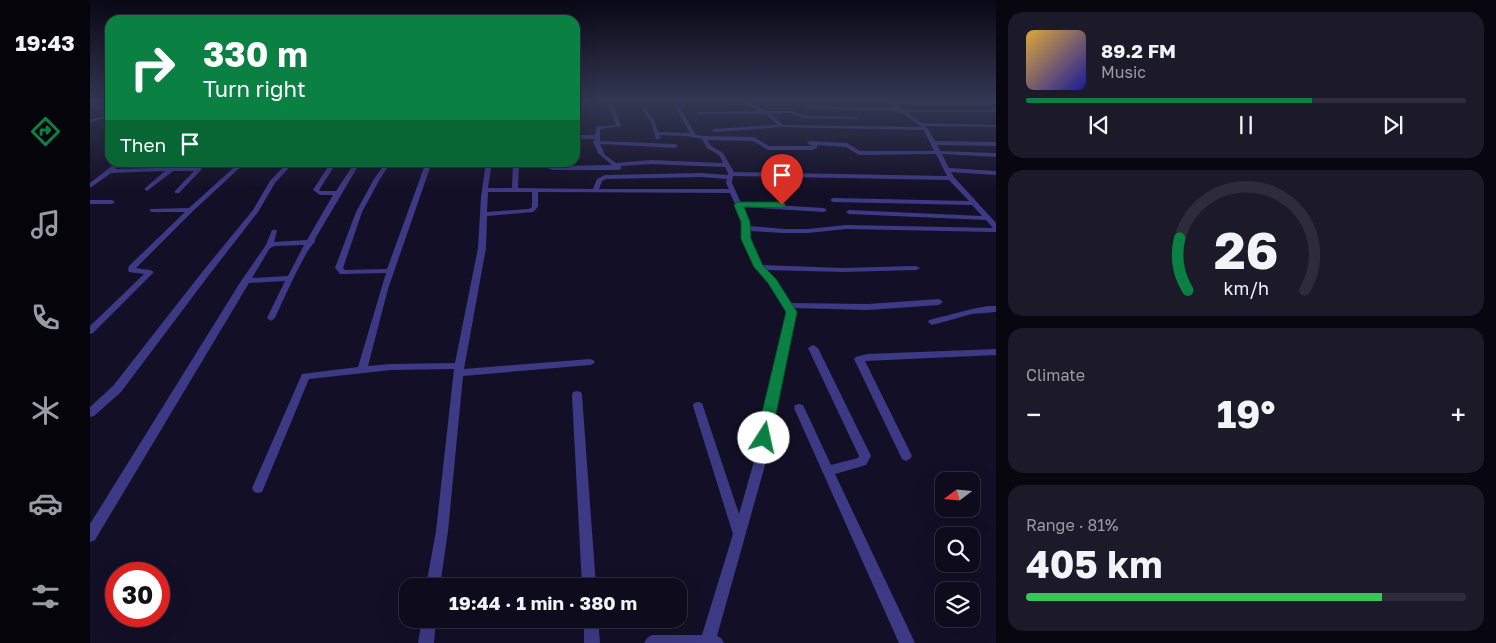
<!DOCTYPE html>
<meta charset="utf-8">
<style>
:root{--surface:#0e0b1c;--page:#1c1929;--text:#f1f3f6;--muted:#9b9ba3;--line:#2e2b3b;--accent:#0b8043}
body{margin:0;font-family:"Golos Text",sans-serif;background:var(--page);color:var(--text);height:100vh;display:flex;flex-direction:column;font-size:19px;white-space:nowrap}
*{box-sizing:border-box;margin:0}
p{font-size:16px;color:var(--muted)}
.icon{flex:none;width:28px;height:28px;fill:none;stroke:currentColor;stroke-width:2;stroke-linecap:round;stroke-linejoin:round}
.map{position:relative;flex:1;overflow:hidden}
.sheet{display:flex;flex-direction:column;gap:12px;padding:12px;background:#08060f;width:500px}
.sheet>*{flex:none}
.hud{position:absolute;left:15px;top:15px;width:475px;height:152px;border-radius:15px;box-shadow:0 5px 20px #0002,0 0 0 1px var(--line);background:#0b8043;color:#fff;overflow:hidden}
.needle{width:32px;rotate:254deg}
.controls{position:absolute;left:845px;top:472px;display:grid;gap:10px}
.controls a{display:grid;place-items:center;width:45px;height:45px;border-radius:10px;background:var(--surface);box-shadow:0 5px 20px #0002,0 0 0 1px var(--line);font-size:25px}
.speed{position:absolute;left:15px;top:562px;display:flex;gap:10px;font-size:25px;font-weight:700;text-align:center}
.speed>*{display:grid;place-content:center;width:65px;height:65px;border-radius:50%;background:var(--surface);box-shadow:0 5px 20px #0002,0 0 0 1px var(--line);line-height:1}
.speed .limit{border:8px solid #d22;background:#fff;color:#111}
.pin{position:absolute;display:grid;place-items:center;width:42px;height:42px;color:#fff;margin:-51px -21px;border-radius:50% 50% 50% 0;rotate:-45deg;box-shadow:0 0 5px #0007}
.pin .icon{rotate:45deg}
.me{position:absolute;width:55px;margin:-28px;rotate:10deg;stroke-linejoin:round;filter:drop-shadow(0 0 4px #0008)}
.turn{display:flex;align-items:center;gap:18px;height:105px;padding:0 15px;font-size:22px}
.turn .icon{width:65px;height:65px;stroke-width:2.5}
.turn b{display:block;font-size:35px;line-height:42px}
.then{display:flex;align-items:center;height:48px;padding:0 15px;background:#0003;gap:10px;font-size:19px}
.big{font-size:38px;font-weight:700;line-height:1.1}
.sheet .tile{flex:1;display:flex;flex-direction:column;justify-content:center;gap:8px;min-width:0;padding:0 18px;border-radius:15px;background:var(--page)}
.sheet .dial{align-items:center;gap:0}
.dial svg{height:130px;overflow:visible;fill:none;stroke:var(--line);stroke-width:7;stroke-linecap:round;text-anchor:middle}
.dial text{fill:var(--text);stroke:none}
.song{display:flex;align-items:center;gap:15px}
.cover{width:60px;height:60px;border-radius:8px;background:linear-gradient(135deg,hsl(40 70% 55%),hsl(240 70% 35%))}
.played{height:5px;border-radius:2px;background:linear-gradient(90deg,var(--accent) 65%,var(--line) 65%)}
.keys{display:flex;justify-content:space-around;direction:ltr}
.heat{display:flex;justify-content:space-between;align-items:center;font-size:28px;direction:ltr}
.charge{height:8px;border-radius:4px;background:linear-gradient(90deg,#34c759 81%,var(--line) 0)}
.trip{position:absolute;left:309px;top:578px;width:288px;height:50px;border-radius:15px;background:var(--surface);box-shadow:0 5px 20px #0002,0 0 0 1px var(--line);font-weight:700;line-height:50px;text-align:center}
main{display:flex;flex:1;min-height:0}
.tab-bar{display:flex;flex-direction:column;width:90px;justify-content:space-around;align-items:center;background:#06040b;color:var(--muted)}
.tab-bar .icon{width:35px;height:35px}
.tab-bar .selected{color:var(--accent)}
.tab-bar b{font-size:22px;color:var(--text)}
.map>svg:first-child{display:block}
</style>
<main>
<nav class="tab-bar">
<b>19:43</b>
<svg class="icon selected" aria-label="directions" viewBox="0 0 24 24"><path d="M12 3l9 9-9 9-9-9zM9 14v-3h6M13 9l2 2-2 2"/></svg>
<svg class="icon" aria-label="music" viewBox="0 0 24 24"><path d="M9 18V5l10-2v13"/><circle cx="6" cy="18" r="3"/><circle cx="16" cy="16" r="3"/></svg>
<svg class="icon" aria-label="phone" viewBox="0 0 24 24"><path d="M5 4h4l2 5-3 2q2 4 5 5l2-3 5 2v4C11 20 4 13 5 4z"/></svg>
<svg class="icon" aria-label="climate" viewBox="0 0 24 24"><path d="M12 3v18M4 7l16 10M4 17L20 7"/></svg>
<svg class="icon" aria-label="car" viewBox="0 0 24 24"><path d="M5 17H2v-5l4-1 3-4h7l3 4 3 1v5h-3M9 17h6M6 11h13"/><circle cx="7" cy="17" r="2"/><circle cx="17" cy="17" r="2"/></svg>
<svg class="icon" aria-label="filters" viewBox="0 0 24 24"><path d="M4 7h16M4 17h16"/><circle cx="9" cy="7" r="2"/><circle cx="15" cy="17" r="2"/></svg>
</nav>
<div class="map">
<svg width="906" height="643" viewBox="0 0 906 643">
<rect width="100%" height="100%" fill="#130f26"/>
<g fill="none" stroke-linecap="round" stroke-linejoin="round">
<path fill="#3d3a85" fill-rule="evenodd" d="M518 101H522L531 126 510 129V141L585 144 588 146 585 148 510 144 515 155 526 163 561 160 633 163 629 155 617 148 612 139 596 136 569 135 570 139H566L561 122 547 101H551L565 122 568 132 600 133 582 101H586L606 135 615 136 664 137 679 146H722L717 143 720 141 757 143 770 151H844L834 130 692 127 625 132 622 130 623 129 688 125 676 114H608L606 113 608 112 670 111 650 101H656L677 111H703L713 116 766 117 768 118 766 119 712 118 702 113 681 114 693 125 831 127 810 111 721 109 712 103 716 102 722 107 806 108 797 101 906 102V104H806L815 110H906V112H817L831 123 906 125V127L835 126 838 129 845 141 906 142V146L847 145 850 151 906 153V157L852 154 859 168 906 171V175L861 172 864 177 906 223V232L756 229 718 233H694L659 231 660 239 672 265 752 268 826 266 830 268 826 270 752 272 676 270 685 279 701 303 778 304 849 299 853 302 849 305 778 310 704 308 705 317 679 431V451L627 636 631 638 634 643H554L557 638 562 635H612L643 534 603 406 604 403 608 402 612 403 649 514 667 451 669 431 697 317 695 305 679 283 665 267 652 239 653 222 640 193 448 192V207L443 212 397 216 396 248 374 369 500 359 503 360 505 362 503 364 500 365 373 376 358 531 350 586H336L346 531 364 369 301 370 219 379 172 492 168 493 164 492 162 488 212 374 268 367 296 273 253 274H250L245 268 266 212 284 179 296 162H301L290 179 272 212 253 268 255 270 297 269 336 162H342L298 289 278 366 301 364 365 363 388 248 391 197 396 162H402L398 188H422L423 162H465V164L462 165 463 166 522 165 508 153 503 142 505 139H485V135H505L506 127 526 125ZM617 140 663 141 678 150H722L727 148V145L756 147 769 155 846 154 857 176 644 172 633 153 621 146ZM561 164 635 167 638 173V175L612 173 515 175 507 179 503 189 428 188 429 166 456 165 457 168 463 170H529L532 168 530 166ZM643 176 859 180 879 201 743 198 740 200 743 202 882 205 892 216 759 210 756 212 759 214 896 220 903 228 756 225 718 229H694L659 226V222L653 207 734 212 737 210 734 208 651 203 642 183ZM612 177 637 179 636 183 639 189H509L512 181 516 179ZM398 192H442V207L439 209 397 212Z
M0 106 20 107V109L0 108Z
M10 117H20V119H11L0 123V120Z
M27 162H33L25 169 109 167 112 169 89 193H85V191L104 171H83L57 191 55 190V188L75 171 21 173 0 188V183Z
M150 162H156L103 211 46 268 60 270 64 272 3 333 0 334V326L54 274 39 272 38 270 39 266 95 212H62L60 211V209L99 208Z
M198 162H204L185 183 168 212 119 275 31 392 4 416 0 417V407L23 386 113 271 163 210 180 181Z
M241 162H247L229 190 231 191H246L265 162 270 163 225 239V242C215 250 192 303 185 318L181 321 177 318 195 281 159 283 5 540 0 542V524L151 281 176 245 182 230H186L187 231 184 242 217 240 243 195H230L223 190ZM214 245 198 276 162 278 180 248 185 246Z
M0 200H22L25 202 22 204H0Z
M898 306H906V312L882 314 842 325 838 322 839 320 882 309Z
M723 345 728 348 781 456 776 465 745 474 825 643H809L704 408 705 405 709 404 713 405 741 465 768 458 769 456 718 348Z
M906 349V355L775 361 822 456 820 459 816 461 812 459 764 359 766 357 777 354Z
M487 391 491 392 492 395 506 586H492L482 395 483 392Z
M332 619H346L344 643H328Z
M494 619H508L510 643H494Z"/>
</g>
<linearGradient id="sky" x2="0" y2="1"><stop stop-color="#0a0815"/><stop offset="0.53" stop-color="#333752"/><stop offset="1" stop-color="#333752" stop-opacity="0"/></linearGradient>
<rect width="906" height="191" fill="url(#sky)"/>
<path fill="#0b8043" stroke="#07532c" d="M648 202H692L696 205 692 208 654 207 660 222 661 239 673 266 686 279 707 312 681 438 679 442H668L666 438 696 312 678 283 664 267 651 239V222L644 205Z"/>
</svg>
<div class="controls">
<a><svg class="needle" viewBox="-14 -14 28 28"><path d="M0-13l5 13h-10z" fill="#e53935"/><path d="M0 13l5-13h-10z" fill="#9b9ba3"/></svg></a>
<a><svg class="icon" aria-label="search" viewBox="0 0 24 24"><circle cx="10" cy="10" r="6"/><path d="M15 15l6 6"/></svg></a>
<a><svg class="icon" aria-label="layers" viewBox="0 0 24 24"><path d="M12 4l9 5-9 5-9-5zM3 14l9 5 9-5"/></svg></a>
</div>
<div class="speed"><div class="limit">30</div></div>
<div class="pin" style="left:692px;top:205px;background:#d93025"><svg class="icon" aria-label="arrive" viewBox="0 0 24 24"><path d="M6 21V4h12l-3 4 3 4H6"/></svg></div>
<svg class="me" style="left:674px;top:438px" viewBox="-20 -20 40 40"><circle r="19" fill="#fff"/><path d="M0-13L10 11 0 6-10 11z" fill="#0b8043"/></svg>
<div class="trip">19:44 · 1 min · 380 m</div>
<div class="hud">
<div class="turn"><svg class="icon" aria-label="right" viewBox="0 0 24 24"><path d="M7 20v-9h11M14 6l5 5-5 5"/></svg><div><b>330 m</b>Turn right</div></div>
<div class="then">Then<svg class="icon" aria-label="arrive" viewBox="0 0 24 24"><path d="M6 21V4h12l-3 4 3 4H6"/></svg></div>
</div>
</div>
<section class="sheet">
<div class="tile">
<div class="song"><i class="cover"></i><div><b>89.2 FM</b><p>Music</p></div></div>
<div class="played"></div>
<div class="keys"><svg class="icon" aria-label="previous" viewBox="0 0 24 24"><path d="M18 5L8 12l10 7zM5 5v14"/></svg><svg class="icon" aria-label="pause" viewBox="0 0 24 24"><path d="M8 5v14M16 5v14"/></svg><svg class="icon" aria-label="next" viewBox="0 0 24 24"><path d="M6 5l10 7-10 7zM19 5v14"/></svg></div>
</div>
<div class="tile dial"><svg viewBox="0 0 100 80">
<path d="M14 69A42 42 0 1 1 86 69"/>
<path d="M14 69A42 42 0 0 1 9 37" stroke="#0b8043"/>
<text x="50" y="56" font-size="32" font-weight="700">26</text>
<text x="50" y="72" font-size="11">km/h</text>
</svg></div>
<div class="tile"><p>Climate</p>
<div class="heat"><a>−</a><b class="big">19°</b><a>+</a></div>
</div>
<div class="tile"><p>Range · 81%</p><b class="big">405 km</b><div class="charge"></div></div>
</section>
</main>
